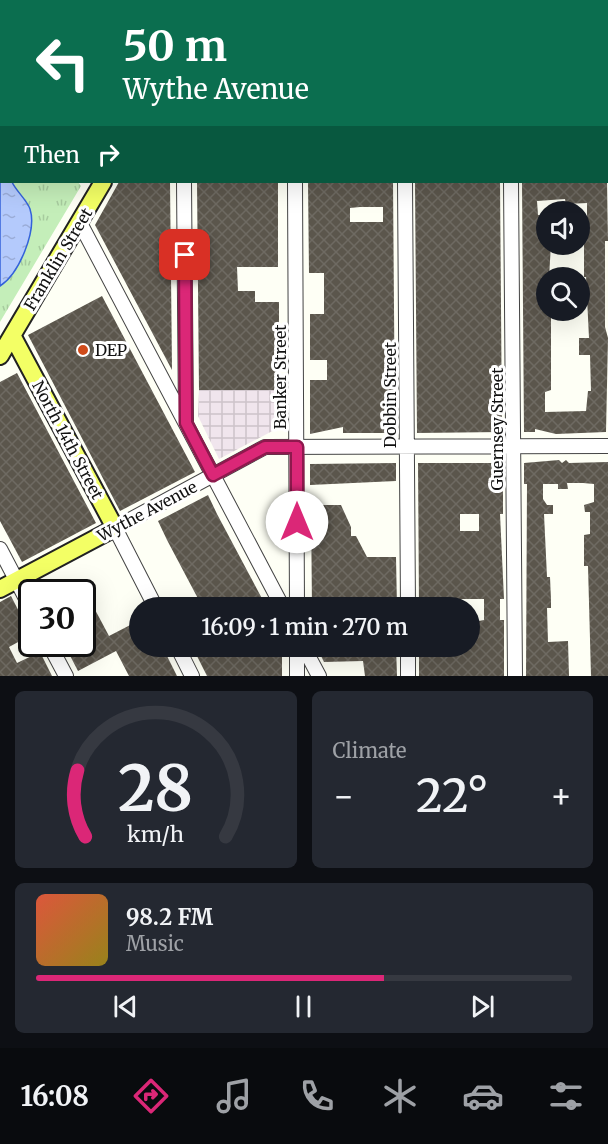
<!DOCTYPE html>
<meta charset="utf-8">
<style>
:root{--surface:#171b24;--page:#242831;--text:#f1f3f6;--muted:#9ea1a6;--line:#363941;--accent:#db2777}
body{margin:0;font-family:Merriweather,serif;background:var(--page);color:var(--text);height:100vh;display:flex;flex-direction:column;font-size:22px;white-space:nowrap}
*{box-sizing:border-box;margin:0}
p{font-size:20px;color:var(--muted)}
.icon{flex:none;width:33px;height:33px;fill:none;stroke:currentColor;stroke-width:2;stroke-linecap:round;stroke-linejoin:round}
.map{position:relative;height:676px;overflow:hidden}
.sheet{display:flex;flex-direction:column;gap:15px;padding:15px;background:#0d0f14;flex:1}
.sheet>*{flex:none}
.top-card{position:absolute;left:0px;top:0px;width:609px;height:183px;box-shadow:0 6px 24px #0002;background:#0b6e4f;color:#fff;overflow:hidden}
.fabs{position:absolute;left:536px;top:201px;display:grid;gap:12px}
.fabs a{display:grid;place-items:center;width:54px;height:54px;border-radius:50%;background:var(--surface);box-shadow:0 6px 24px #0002;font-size:30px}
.speed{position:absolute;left:18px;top:579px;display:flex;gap:12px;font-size:30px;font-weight:700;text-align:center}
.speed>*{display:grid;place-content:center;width:78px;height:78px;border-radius:50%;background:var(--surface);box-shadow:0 6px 24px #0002;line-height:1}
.speed .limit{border:3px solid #111;border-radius:9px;background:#fff;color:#111}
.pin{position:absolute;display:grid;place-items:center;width:51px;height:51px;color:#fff;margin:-26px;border-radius:12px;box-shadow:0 3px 9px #0006}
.me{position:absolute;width:66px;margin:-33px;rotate:0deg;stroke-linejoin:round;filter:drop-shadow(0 0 4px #0008)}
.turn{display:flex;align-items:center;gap:21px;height:126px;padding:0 24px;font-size:27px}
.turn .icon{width:78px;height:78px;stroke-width:2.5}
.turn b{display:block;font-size:42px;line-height:51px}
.then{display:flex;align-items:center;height:57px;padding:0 24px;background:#0003;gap:12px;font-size:22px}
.big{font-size:45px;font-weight:600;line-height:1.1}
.sheet .widget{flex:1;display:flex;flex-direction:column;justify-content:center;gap:9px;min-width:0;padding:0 21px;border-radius:9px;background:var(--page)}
.sheet .dial{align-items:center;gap:0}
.dial svg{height:156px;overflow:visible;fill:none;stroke:var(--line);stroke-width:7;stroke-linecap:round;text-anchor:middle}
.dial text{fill:var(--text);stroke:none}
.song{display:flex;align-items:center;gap:18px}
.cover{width:72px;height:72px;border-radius:9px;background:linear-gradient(135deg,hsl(10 70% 55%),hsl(50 70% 35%))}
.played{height:6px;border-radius:3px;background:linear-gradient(90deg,var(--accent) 65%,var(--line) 65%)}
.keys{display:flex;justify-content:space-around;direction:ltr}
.heat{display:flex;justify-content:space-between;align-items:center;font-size:33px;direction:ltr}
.sheet .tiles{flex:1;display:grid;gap:15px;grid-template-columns:1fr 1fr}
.widget:last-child{grid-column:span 2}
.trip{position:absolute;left:129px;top:597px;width:351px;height:60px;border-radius:30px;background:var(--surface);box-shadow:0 6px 24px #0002;font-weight:600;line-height:60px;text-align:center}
.tab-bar{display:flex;height:96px;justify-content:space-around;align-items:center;background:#090b0e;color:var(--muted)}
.tab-bar .icon{width:42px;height:42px}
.tab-bar .selected{color:var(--accent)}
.tab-bar b{font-size:27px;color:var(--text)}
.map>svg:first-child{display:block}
</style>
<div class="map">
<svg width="608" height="676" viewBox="0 0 608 676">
<defs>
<pattern id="industrial-grid" width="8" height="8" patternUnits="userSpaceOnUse" patternTransform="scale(1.5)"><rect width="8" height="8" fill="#f0e5ed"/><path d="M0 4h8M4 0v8" fill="none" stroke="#cdc3ca"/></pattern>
<pattern id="grass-tufts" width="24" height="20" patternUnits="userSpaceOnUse" patternTransform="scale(1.5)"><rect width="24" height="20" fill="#c4eeb9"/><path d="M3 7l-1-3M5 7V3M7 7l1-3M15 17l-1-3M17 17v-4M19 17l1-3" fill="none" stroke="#a7cb9e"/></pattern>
<pattern id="water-ripples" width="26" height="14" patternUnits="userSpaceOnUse" patternTransform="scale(1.5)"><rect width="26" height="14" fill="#b4cafc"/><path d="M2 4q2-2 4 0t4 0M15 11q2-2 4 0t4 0" fill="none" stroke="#9aacd7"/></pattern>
<pattern id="building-cross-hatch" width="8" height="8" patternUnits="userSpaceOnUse" patternTransform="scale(1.5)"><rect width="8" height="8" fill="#5b564c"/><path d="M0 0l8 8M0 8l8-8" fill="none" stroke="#6e6a62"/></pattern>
</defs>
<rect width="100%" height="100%" fill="#fefff5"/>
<path fill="url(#industrial-grid)" d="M199 390H279L280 427 219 459 198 416Z"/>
<path fill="url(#grass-tufts)" d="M12 182H78L81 186 0 322V286L5 283 30 208 17 193Z"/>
<path fill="url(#water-ripples)" stroke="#3362da" stroke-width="1.5" d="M0 134 2 182H12C16 191 27 200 30 209 37 231 19 274 0 286Z"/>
<path fill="url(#building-cross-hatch)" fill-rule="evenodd" d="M119 182H170L172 370 95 225Z
M197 182H278V267H237L238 291H255V302H279V390H199Z
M308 182H393L395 433H343V427L310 434V380H327V360H310V314H324V273H309ZM360 207H383V222H350V208Z
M415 182H500L502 432 417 433Z
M522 182H607L608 241H605V327L608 338 606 432 556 434 535 429V432H524ZM565 199 566 204 587 203V223H579V241H584V277H586L589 338H579V355H590L591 391H588L586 411 545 412V392L551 390V310H546V278H549L551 244H546V215H538L537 201Z
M102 296 195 472 120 511 28 335Z
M17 373 96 523 22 562 0 521V382Z
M559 460 562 463 566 460 569 463 608 462V676H591L588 566H584V535L590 534V512H585L584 505 594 502V484L583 483H567L568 489H558V484H543V499L547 505H553V514H544L547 577H550L551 600V608H547L548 642 568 641 569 676H526L527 484H524V463Z
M396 463V481L310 485V464Z
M418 463H503V514H500L504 599H500V620H504V676H419V646H470V632H479V621L484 620V599H461V608H419ZM460 514H479V531H460Z
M208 495 217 514 267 608H203L167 540 158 521Z
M311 505H341L351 527V536H356L367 557H396L397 608H312Z
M11 596 31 635 9 647 17 663 40 652 52 676H0V602Z
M92 604 109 636 140 620V646H162L177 676H129L116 651 78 671 64 644H82V609Z
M192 646H282V676H207Z
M316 646H396L397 676H365L363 661 324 662Z"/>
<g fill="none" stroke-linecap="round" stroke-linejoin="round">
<defs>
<path id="minor" d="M275 0V2
M403 0V2
M510 0V2
M31 2V0
M0 10 2 11
M184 182 186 421
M295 182 297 608
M405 182 408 608
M511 182 515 676
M80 223 283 608
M0 549 32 610
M156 608 115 528 265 447 608 446
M49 644 66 676
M177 646 192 676
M297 646V676
M303 646 319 676
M408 646V676"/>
<path id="major" d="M209 2 210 0
M0 356 103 182
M0 589 115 528 13 337"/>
</defs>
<use href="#minor" stroke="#444" stroke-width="16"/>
<use href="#major" stroke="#222" stroke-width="20"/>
<use href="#minor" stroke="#fff" stroke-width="14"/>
<use href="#major" stroke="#f3ff65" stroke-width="16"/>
</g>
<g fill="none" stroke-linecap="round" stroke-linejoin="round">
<defs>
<path id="route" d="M185 255 186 423 213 475 265 447H297V522"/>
</defs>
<use href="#route" stroke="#8e194d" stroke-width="15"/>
<use href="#route" stroke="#db2777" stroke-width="10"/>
</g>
<circle fill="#d04b1a" stroke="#fff" stroke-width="2" cx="83" cy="350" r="6"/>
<g text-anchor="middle" stroke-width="6" stroke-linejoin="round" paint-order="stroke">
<g font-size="16" fill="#111" stroke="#fff">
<text transform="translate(58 259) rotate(-59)" y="6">Franklin Street</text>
<text transform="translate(280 377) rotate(-90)" y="6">Banker Street</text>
<text transform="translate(390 395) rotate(-90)" y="6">Dobbin Street</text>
<text transform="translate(497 429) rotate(-90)" y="6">Guernsey Street</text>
<text transform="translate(68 440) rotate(62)" y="6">North 14th Street</text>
<text transform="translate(147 511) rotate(-28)" y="6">Wythe Avenue</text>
</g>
<g font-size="16" fill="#111" stroke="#fff" text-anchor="start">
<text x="95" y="356">DEP</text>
</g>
</g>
</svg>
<div class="fabs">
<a><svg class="icon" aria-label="sound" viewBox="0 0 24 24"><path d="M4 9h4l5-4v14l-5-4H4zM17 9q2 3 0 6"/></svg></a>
<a><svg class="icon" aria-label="search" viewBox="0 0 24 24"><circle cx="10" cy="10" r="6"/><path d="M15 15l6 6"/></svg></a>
</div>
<div class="speed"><div class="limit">30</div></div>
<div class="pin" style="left:185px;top:255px;background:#d93025"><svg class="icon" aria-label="arrive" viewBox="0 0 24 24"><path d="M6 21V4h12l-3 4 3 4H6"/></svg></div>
<svg class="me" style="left:297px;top:522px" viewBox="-20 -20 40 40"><circle r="19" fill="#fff"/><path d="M0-13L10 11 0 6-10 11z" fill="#db2777"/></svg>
<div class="trip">16:09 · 1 min · 270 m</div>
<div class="top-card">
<div class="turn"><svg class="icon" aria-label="left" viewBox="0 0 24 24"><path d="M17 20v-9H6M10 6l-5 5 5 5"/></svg><div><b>50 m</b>Wythe Avenue</div></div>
<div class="then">Then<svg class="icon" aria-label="right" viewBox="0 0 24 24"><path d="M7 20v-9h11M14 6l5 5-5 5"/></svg></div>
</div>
</div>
<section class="sheet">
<div class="tiles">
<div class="widget dial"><svg viewBox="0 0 100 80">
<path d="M14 69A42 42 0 1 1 86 69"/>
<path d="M14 69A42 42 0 0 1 10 35" stroke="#db2777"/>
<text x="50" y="56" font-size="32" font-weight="700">28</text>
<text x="50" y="72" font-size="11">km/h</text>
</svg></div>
<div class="widget"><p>Climate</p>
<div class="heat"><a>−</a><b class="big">22°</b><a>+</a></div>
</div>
<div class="widget">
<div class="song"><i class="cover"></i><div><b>98.2 FM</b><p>Music</p></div></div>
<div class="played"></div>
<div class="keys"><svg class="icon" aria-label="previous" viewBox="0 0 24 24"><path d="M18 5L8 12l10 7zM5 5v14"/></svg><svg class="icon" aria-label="pause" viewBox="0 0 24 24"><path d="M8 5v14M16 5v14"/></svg><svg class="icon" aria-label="next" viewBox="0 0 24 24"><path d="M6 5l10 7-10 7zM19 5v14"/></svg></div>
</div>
</div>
</section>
<nav class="tab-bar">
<b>16:08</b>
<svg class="icon selected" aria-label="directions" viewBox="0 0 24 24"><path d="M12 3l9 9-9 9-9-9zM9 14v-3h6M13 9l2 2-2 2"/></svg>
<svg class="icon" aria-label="music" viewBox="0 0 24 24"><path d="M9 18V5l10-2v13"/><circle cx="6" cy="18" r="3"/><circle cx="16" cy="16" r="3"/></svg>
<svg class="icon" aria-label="phone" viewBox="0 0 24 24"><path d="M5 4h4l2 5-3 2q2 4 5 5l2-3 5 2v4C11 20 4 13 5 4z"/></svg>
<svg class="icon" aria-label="climate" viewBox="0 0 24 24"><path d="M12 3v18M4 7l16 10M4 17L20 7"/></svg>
<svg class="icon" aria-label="car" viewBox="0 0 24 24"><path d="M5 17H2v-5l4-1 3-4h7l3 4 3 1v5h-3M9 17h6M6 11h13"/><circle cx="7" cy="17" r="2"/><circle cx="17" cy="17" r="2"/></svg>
<svg class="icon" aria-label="filters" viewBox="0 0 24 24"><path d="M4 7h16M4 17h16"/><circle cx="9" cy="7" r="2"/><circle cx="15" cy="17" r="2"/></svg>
</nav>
